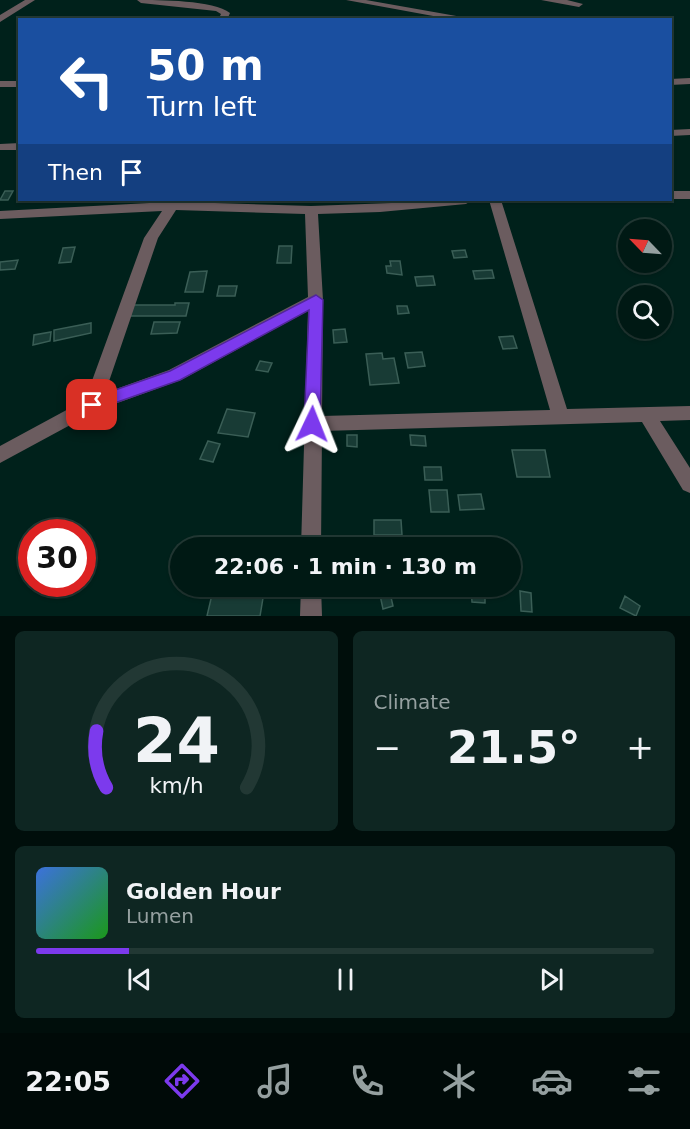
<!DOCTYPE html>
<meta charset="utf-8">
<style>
:root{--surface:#001914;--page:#0e2622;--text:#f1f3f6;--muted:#95a0a0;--line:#223834;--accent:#7c3aed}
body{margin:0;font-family:"DejaVu Sans",sans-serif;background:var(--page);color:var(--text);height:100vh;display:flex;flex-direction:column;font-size:22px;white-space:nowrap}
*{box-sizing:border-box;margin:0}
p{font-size:20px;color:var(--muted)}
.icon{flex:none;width:33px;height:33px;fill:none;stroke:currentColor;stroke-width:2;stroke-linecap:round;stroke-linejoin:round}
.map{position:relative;height:616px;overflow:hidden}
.drawer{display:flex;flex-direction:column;gap:15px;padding:15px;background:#000e0b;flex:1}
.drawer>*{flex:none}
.top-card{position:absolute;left:18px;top:18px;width:654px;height:183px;border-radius:0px;box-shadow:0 2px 4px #0004,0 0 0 2px var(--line);background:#1a4fa0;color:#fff;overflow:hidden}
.needle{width:39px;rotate:295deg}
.buttons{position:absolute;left:618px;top:219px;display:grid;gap:12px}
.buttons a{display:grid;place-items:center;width:54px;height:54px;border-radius:50%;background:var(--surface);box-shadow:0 2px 4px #0004,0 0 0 2px var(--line);font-size:30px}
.speed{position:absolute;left:18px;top:519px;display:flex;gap:12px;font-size:30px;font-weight:700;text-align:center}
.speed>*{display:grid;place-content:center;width:78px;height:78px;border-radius:50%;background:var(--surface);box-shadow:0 2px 4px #0004,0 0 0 2px var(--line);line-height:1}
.speed .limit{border:9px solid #d22;background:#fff;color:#111}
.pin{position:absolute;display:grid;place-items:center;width:51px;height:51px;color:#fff;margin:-26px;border-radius:12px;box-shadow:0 3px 9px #0006}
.me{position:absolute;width:66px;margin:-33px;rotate:2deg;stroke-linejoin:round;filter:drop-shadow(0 0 4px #0008)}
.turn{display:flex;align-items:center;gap:21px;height:126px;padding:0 30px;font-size:27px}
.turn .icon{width:78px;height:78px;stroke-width:2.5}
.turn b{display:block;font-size:42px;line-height:51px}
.then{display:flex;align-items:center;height:57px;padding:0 30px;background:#0003;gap:12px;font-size:22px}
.big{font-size:45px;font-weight:700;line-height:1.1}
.drawer .card{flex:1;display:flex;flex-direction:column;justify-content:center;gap:9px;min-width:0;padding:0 21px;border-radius:9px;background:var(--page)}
.drawer .dial{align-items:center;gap:0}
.dial svg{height:156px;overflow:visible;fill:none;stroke:var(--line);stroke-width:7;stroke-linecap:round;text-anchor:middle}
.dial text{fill:var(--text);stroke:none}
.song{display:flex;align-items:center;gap:18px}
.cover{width:72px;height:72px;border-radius:9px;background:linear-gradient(135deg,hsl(220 70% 55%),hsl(120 70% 35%))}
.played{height:6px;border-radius:3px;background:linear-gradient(90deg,var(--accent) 15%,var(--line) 15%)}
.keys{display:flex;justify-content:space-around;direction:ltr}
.heat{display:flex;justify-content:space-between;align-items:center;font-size:33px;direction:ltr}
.drawer .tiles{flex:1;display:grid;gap:15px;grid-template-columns:1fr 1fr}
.card:last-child{grid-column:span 2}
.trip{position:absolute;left:170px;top:537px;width:351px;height:60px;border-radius:30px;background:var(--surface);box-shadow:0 2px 4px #0004,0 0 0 2px var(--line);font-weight:700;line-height:60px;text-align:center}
.menu{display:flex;height:96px;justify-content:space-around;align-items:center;background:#000a08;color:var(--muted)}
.menu .icon{width:42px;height:42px}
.menu .selected{color:var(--accent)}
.menu b{font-size:27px;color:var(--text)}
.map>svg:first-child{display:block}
</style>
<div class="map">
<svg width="690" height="616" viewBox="0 0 690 616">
<rect width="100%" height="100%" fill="#00211b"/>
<path fill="#183b35" stroke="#3a5e56" stroke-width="1.5" d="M5 191H13L8 200H0Z
M279 246H292L291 263H277Z
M75 247 71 262 59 263 63 248Z
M465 250 467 257 454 258 452 251Z
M18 260 15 269 0 270V262Z
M390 261H400L402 275 387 273 386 266H391Z
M492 270 494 278 475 279 473 271Z
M207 271 203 292H185L190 272Z
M433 276 435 285 417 286 415 277Z
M219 286H237L235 296H217Z
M175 303H189L186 316H130L133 305H175Z
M397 306H407L409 313 398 314Z
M154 322H180L177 333 151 334Z
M91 323V333L54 341V330Z
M345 329 347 342 334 343 333 330Z
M51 332 50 341 33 345 34 335Z
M513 336 517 348 503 349 499 337Z
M422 352 425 366 408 368 405 353Z
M382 353 383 359 394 358 399 383 370 385 366 354Z
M260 361 272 363 268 372 256 370Z
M227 409 255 413 248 437 218 433Z
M347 435H357V447L347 446Z
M410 435 425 436 426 446 411 445Z
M208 441 220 444 213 462 200 459Z
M512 450H545L550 477H517Z
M424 467H441L442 480H425Z
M429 490H447L449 512H431Z
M481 494 484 509 460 510 458 495Z
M374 520H401L402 535H374Z
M214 586H265L260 616H207Z
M471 588 485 589V603L472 602Z
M520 591 531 593 532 612 521 611Z
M390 593 393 606 383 609 380 595Z
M625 596 640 606 636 616 620 608Z"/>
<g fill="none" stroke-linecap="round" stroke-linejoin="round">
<path fill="#6b5c5f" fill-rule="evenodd" d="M25 0H35L0 22V15Z
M137 0C159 0 214 0 230 13L227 20H218L221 14 216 11 141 3Z
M346 0H366L479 20H455Z
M541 0H567L583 4 579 7Z
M690 78V84L670 85V79Z
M0 81H20V87H0Z
M690 129V135L670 136V130Z
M20 143V150H0V144Z
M670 191H690V199H670Z
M170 200H180L181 202 311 206 472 200 466 204 380 212 318 214 323 300 322 416 550 410 489 200H501L567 409 690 406V420L660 421 690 468V493L683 490 642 422 322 431 321 548H301L308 311 181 380 98 410 0 463V446L85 400 144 238 162 211 0 219V211L168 202ZM176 210 305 214 308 297 169 370 105 393 158 238Z
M301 586H321L322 616H300Z"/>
</g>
<path fill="#7c3aed" stroke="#51269a" stroke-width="1.5" d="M316 295 323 300 320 424 317 429H306L304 424 309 310 180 380 92 411 86 410 84 405 86 400 170 371Z"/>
</svg>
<div class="buttons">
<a><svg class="needle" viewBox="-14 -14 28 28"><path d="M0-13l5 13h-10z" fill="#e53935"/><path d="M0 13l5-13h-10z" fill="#95a0a0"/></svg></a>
<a><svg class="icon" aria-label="search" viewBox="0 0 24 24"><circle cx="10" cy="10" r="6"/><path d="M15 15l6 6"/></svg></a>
</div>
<div class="speed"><div class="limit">30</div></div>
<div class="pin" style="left:92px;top:405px;background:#d93025"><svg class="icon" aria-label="arrive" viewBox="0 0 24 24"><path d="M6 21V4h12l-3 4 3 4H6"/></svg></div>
<svg class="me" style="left:312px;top:424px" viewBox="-20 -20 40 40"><path d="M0-17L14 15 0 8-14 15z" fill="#7c3aed" stroke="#fff" stroke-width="4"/></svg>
<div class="trip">22:06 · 1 min · 130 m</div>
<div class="top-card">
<div class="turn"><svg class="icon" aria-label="left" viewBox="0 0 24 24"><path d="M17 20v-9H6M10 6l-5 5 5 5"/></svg><div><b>50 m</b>Turn left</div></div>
<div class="then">Then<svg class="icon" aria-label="arrive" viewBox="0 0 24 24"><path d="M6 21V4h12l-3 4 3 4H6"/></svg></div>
</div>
</div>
<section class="drawer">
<div class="tiles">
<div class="card dial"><svg viewBox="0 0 100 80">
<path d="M14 69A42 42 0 1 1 86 69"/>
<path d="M14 69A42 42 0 0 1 9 40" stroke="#7c3aed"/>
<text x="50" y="56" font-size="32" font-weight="700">24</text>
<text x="50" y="72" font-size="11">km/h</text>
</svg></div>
<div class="card"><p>Climate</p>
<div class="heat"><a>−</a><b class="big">21.5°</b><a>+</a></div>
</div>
<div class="card">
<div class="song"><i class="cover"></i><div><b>Golden Hour</b><p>Lumen</p></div></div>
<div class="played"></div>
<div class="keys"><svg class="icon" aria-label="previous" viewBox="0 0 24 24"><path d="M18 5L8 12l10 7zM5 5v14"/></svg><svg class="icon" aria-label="pause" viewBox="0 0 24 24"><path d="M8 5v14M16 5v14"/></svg><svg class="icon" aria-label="next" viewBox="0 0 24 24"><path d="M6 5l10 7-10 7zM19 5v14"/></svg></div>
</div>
</div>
</section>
<nav class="menu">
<b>22:05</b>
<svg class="icon selected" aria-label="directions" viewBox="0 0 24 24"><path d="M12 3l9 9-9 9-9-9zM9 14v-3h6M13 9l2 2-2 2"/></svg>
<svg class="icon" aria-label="music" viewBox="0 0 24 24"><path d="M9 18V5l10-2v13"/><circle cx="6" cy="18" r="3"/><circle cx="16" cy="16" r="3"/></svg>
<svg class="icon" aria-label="phone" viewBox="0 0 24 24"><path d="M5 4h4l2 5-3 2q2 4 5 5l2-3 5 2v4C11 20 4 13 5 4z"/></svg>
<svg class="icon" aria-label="climate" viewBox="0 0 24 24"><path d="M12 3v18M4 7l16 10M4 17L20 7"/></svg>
<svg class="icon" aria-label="car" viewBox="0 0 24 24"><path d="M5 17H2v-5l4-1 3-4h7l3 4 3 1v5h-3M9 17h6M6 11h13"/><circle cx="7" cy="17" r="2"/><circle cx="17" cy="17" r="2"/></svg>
<svg class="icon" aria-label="filters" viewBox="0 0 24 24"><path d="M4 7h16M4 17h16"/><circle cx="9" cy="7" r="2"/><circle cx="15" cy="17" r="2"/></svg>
</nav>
